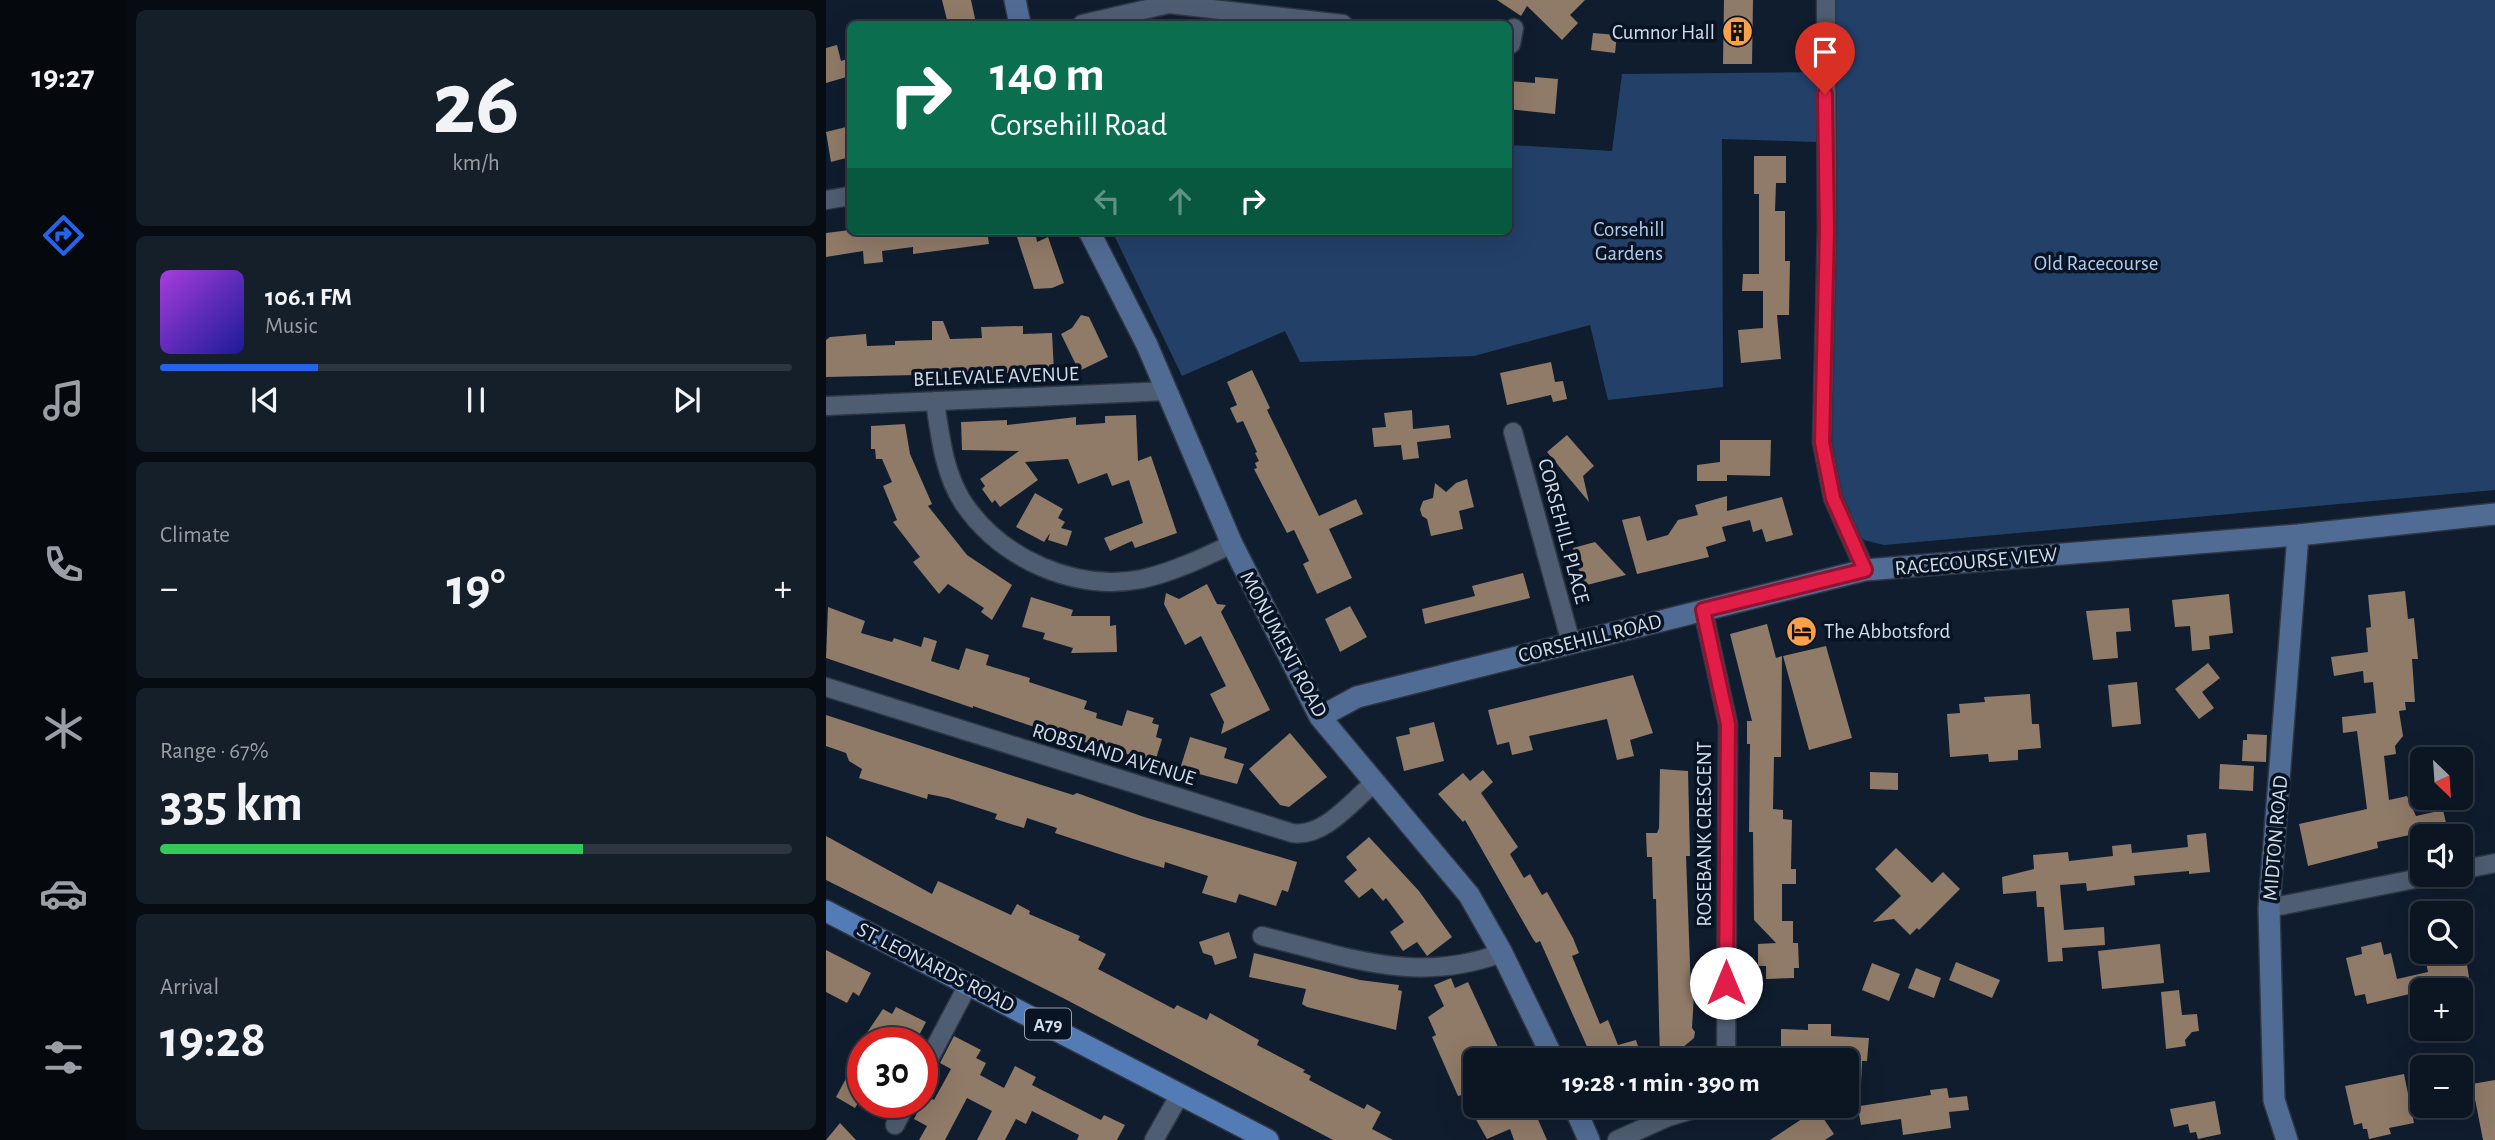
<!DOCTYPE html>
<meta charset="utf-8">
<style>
:root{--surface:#0c1622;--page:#151f2a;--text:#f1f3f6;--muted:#9a9fa5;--line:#2c3540;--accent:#2563eb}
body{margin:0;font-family:"Alegreya Sans",sans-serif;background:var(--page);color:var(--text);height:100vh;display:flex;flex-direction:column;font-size:26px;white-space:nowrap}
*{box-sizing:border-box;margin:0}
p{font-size:23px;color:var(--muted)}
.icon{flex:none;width:38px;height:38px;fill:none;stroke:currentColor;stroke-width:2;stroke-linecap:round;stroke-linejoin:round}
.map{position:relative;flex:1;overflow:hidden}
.drawer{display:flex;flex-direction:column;gap:10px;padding:10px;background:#070c13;width:700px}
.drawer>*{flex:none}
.top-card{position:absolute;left:21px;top:21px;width:665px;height:214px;border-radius:10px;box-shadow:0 7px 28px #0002,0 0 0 2px var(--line);background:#0b6e4f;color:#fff;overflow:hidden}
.needle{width:46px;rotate:155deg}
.buttons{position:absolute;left:1584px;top:747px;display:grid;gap:14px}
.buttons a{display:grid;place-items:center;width:63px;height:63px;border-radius:10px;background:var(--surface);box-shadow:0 7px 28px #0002,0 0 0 2px var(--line);font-size:35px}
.speed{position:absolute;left:21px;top:1027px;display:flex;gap:14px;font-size:35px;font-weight:700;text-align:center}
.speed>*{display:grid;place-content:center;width:91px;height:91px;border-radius:50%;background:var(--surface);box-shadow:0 7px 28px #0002,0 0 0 2px var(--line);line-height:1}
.speed .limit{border:10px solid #d22;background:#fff;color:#111}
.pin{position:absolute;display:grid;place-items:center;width:60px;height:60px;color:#fff;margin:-72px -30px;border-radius:50% 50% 50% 0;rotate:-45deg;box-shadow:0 0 7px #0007}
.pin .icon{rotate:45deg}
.me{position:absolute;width:77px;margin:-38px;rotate:0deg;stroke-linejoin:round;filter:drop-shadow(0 0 5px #0008)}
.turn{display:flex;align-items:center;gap:24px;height:147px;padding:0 28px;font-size:32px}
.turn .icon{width:91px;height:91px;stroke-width:2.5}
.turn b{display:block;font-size:49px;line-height:60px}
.lanes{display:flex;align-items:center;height:66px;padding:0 28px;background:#0003;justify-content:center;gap:35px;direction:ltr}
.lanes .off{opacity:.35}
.big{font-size:52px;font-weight:600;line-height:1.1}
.drawer .tile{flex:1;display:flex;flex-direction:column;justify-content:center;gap:10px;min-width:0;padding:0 24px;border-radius:10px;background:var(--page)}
.drawer .dial{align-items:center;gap:0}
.dial b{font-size:91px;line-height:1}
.song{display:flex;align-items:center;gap:21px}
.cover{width:84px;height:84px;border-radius:10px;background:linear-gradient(135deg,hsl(280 70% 55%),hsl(240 70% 35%))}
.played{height:7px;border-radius:4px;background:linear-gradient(90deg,var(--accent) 25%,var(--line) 25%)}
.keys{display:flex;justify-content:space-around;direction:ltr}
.heat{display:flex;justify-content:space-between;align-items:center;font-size:38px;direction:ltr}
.charge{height:10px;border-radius:5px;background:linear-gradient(90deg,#34c759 67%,var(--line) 0)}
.trip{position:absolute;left:637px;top:1048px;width:396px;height:70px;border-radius:10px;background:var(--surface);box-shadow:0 7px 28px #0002,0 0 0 2px var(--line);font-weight:600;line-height:70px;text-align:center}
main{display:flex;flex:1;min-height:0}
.tab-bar{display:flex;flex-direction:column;width:126px;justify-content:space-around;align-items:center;background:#05090e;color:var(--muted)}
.tab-bar .icon{width:49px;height:49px}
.tab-bar .active{color:var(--accent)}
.tab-bar b{font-size:32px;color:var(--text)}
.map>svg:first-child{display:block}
</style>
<main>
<nav class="tab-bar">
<b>19:27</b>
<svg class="icon active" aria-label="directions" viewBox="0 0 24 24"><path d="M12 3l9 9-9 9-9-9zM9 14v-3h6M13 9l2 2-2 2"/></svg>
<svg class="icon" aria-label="music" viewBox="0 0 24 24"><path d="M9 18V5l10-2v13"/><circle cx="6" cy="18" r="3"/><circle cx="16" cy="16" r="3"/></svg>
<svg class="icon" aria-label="phone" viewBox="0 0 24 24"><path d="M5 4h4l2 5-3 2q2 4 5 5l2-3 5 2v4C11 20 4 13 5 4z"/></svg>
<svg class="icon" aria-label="climate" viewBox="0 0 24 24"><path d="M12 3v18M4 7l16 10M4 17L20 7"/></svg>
<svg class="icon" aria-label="car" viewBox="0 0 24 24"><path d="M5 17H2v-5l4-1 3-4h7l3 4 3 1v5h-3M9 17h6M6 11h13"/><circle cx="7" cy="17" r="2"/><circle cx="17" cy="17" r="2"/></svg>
<svg class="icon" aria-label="filters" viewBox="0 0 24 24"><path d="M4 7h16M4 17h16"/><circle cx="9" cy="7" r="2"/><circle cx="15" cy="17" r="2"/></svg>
</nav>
<section class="drawer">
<div class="tile dial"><b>26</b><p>km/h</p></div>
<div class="tile">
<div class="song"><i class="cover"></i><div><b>106.1 FM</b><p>Music</p></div></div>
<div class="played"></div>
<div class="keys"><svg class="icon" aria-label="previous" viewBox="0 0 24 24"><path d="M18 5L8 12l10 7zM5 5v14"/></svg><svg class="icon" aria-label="pause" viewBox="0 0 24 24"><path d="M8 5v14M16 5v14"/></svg><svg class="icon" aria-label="next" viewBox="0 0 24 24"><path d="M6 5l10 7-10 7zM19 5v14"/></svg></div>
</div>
<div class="tile"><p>Climate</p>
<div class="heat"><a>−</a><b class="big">19°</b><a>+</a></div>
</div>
<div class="tile"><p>Range · 67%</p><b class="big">335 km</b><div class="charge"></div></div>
<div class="tile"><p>Arrival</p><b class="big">19:28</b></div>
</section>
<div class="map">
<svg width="1669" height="1140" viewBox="0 0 1669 1140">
<rect width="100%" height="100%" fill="#101d2e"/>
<path fill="#234069" d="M1010 0H1669V490L1058 545 1038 540C1014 516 1009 477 1005 443Z
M992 72 990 142 896 139 897 387 782 400 764 325 648 356 474 362 459 331 356 376 286 231H682L683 145 786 151 796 74Z"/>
<path fill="#907a68" d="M116 0H145L150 23 122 24Z
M671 0H759L744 15 752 23 736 40 701 6 695 16Z
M898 0H927L926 64H897Z
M767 33 791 35 789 53 765 50Z
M11 45 15 61 21 59 24 63V76L0 83V48Z
M709 77 732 79 729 114 682 109V81L709 83Z
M24 126V157L5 162 0 132Z
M928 156H960V183H950L949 211H959V261H964L963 315H951L955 359 915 363 912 330 937 328V291H916L917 274H933V194H928Z
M24 230V233L161 231 163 244 87 254V247L56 251 57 262 38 264 37 251 0 257V233Z
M189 231H209L211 242 222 237 238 283 226 288 208 289Z
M255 315 263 317 282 357 253 371 235 334 246 328Z
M106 321H117L124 339 156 338 155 327 197 326V334L226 333 228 372 0 377V340L4 337 40 334 41 346 69 345V341L106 340Z
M725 362 729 382 737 381 741 399 727 402 725 395 681 405 674 373Z
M426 370 444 408 441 410 493 516 530 499 537 514 503 529 526 578 491 594 477 564 483 561 468 530 461 533 428 469 431 468 429 463 433 461 429 453 431 452 417 421 411 423 404 408 411 405 401 382Z
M586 410 587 429 623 425 625 438 591 442 593 458 577 460 575 445 548 447 546 428 560 427 558 413Z
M310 415 312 461 325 456 351 533 309 548 306 541 284 551 278 538 317 523 303 480 286 486 281 473 252 484 242 459 199 462 212 480 174 507 169 500 166 503 156 489 159 486 154 479 193 451 136 450 135 422 181 420V425L250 417V425L279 423V416Z
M79 424 84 454 106 504 102 506 141 555 186 585 166 620 155 612 158 608 122 584 113 594 87 562 94 557 67 522 71 520 57 486 66 482 56 459H50L49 449H45V426Z
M741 435 768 466 757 476 763 502 721 452Z
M894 440H945L944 476 901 475V481H871V465L894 462Z
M641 479 648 507 633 511 637 529 605 536 601 519 596 516 594 509 597 501 607 498 609 483 620 492 630 483Z
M209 493 237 509 232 518 239 522 235 528 246 531 241 546 222 540 224 533 218 542 190 527Z
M901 496V511L956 497 967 535 940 542 936 529 927 532 924 520 896 527 900 541 880 547 883 557 811 574 796 520 814 516 821 541 842 535 852 520 872 515 869 505Z
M769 542 800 575 757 586 747 548Z
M697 573 704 598 599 624 596 609 649 596 646 586Z
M381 584 391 604 400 605 395 612 444 710 395 734 398 722 384 694 400 686 375 636 359 645 338 604 340 593 353 599Z
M1579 591 1582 619 1588 618 1592 659H1586L1589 702H1579L1580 710 1573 711 1577 736 1569 746 1570 754 1558 756 1563 800 1581 796 1590 816 1617 810 1621 827 1551 842 1552 848 1482 866 1473 824 1541 809 1531 731 1517 733 1516 717 1550 713 1547 682 1538 683 1537 671 1508 676 1505 657 1542 652 1540 628 1545 627 1542 595Z
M1403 594 1407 633 1383 636 1384 649 1366 651 1364 626 1349 627 1346 600Z
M205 597 247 610 245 616H284V626L290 625 291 652 245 653 247 648 217 639 219 633 196 627Z
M524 606 541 637 514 652 499 619Z
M2 607 39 621 35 633 66 642 68 638 95 647 98 637 111 641 105 661 133 670 140 648 163 655 160 665 204 678 203 682 261 701 258 709 271 713 270 718 296 726 301 710 328 718 326 723 333 725 330 737 336 739 329 762 223 732 147 706V708L0 658Z
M1303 608 1305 631 1290 632 1292 658 1267 660 1260 611Z
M941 624 950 658 956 656 955 757H948L947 809 957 810V819L966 820 965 869H970V884H956V921H967V943H972L973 968H968V978L940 979V966H932V944L950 943 928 920 927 832H923L924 744H921V721H926L904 634Z
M1000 646 1026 738 983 750 957 656Z
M1382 663 1394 678 1376 692 1388 708 1373 719 1349 689Z
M807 675 827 733 804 740 808 756 791 760 781 719 703 736 707 750 686 755 683 742 671 745 662 710Z
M1311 682 1315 724 1286 727 1282 685Z
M1204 694 1206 724H1213L1215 748 1192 750V760L1163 762 1162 754 1124 757 1121 714 1134 713 1133 704 1159 702 1158 697Z
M0 715 200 780 247 795 251 793 318 817 471 862 462 892 456 890 450 906 413 894 410 903 376 893 382 876 339 862 338 868 308 859 229 833 231 828 201 818 198 828 169 819 171 814 122 798 102 794 101 799 33 778 36 769 23 761 20 753 0 746Z
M608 722 618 761 578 771 570 737 584 734 583 728Z
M464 733 501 777 463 807 454 805 423 769Z
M1421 734 1441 735 1440 762 1416 761 1417 740H1421Z
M364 737 401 748 398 758 418 764 411 784 354 769Z
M1394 764 1428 766 1427 791 1393 789Z
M834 769 862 771 864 856H860L865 992 868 995 866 1028 869 1032 868 1038 856 1048 860 1060H834L830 899H827L826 857H821L820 833H831L833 828Z
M657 770 667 782 655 793 692 847 684 854 698 878 704 874 716 895 721 892 747 938 753 953 746 956 774 1024 782 1020 792 1045 810 1040 815 1056 802 1060H767L714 941 710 943 707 939 639 820 637 822 612 794 637 773 644 781Z
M1044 772 1072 773V790L1044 789Z
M1380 833 1384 872 1363 874V871L1308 876 1309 885 1261 891 1260 883 1234 885 1238 930 1278 927 1279 945 1236 948 1237 961 1222 962 1218 907H1211L1210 891 1177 894 1176 877 1208 869 1207 855 1242 852 1243 861 1287 856 1286 846 1305 844 1306 853 1362 847 1361 835Z
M0 836 106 894 112 881 185 915 191 904 204 911 203 914 254 936 252 940 280 954 272 969 348 1009 351 1005 381 1020 384 1013 433 1040 431 1045 479 1070 477 1072 485 1076 483 1080 538 1109 541 1104 555 1112 546 1129 567 1140H507L237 998 0 880Z
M543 837 593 891 626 937 601 956 591 942 577 951 570 941 564 932 578 922 560 898 557 901 546 888 533 898 518 881 531 870 520 857Z
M1070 848 1106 883 1117 872 1134 889 1093 930 1091 928 1084 935 1068 919 1047 922 1075 896 1049 869Z
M403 932 411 958 389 965 386 956 377 953 373 942Z
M1555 942 1558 955 1565 953 1571 979 1602 972 1598 952H1639L1645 990 1605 989 1541 1004 1539 994 1529 996 1520 958 1536 954 1535 947Z
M1334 944 1338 983 1276 989 1272 951Z
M0 950 45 973 33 996 27 992 21 1003 0 992Z
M428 953 534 980 573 985 572 990 576 991 570 1030 481 1007 476 1004 480 989 423 977Z
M1130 962 1174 980 1166 998 1123 980Z
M1046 963 1074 974 1063 1001 1036 990Z
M1090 968 1115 978 1108 998 1082 988Z
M625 978 629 988 642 982 678 1060H649V1106H706L721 1140H688L684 1129 661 1139 636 1095 632 1096 606 1037 610 1035 602 1017 618 1006 608 985Z
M1353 990 1356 1015 1371 1014 1373 1031 1366 1032 1359 1040 1360 1046 1340 1049 1335 992Z
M70 1007 100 1022 89 1043H34L57 1009 66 1014Z
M982 1024H1005V1036L1043 1038 1041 1061H1036L1034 1106 1105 1095 1104 1090 1121 1088 1123 1098 1141 1096 1143 1110 1123 1112 1125 1128 1077 1135 1075 1119 1035 1125 1032 1109 1020 1108V1060H955V1029L982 1030Z
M128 1036 155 1050 150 1058 160 1063 154 1075 178 1088 189 1066 210 1077 206 1085 275 1120 278 1115 299 1125 291 1140H251L253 1135 206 1111 200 1124 190 1119 179 1140H151L166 1111 141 1098 119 1140H93L101 1126 88 1119 100 1096 108 1100 125 1069 114 1063Z
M37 1047V1094L29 1108 10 1097Z
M1578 1074 1588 1123 1563 1128 1565 1134 1543 1139 1541 1129H1537L1536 1123 1528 1125 1519 1086Z
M1669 1080V1140H1657L1646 1084Z
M1389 1101 1395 1134 1372 1139 1370 1132 1364 1133 1362 1124 1348 1127 1344 1109Z
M991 1109 1008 1134 999 1140H944Z
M14 1123 30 1140H0Z"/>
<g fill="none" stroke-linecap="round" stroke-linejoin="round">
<defs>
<path id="street" d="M1000 0 1001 230 996 442 1007 498 1039 570
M256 24 343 4 517 24
M685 44 688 28
M0 200 24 196
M109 401C114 436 118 474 138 504 176 559 249 592 316 579 347 572 377 558 406 544
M0 406 341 391
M687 432 745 643
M877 610 902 724 900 1060
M0 687 466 833C498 838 526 801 549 782
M1634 870 1669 863
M1443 908 1609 875
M436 936C523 957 589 985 676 953
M96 1072 143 983
M69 1125 81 1102
M328 1140 353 1096
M791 1140 842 1117 879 1106"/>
<path id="secondary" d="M189 0 194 24
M263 231 321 345 406 544 494 717 643 895 676 953 728 1060
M494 717 531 697 1039 570 1472 535 1669 514
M748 1106 763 1140
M1461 1140 1448 1100 1443 908 1472 535"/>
<path id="primary" d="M0 911 442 1140"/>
</defs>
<use href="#street" stroke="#2f3644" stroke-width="21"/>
<use href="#secondary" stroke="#2f3644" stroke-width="24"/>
<use href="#primary" stroke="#2f3644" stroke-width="24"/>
<use href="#street" stroke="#4f5d72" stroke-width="18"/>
<use href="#secondary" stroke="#516c94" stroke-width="21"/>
<use href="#primary" stroke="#537bb6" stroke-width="21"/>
</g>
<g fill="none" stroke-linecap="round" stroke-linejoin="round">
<defs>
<path id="route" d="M900 983 902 724 877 610 1039 570 1007 498 996 442 1001 230 999 94"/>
</defs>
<use href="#route" stroke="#92132f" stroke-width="18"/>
<use href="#route" stroke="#e11d48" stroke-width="12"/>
</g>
<defs>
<symbol id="building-disc" viewBox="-11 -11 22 22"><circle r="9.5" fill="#f8a04c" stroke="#081324"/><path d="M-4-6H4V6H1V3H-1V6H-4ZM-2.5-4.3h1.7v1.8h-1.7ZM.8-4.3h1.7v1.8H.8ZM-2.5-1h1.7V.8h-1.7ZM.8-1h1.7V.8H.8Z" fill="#111"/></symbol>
<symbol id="hotel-disc" viewBox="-11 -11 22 22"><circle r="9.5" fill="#f8a04c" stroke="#081324"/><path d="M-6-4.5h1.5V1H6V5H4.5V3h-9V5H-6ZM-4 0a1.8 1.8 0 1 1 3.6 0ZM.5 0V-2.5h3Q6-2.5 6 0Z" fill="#111"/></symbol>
</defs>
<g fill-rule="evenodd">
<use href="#building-disc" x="894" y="14" width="35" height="35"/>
<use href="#hotel-disc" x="958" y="614" width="35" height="35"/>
</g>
<g text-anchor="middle" stroke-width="7" stroke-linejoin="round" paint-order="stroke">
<rect fill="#081324" stroke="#96a0ad" stroke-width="2" x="199" y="1008.5" width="46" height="31" rx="5"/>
<g font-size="19" font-weight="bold" fill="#d3dce8">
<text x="222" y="1031">A79</text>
</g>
<g font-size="21" fill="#d3dce8" stroke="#081324" text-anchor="end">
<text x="889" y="39">Cumnor Hall</text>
<text x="998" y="638" text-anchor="start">The Abbotsford</text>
</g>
<g font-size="21" fill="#b1caed" stroke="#081324">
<text x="803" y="236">Corsehill<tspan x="803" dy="24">Gardens</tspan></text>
<text x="1270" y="270">Old Racecourse</text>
</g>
<g font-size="21" fill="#d3dce8" stroke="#081324">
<text transform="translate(170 376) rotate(-2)" y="7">BELLEVALE AVENUE</text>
<text transform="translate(738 531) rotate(75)" y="7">CORSEHILL PLACE</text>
<text transform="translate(1150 561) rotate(-5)" y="7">RACECOURSE VIEW</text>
<text transform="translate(764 638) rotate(-14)" y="7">CORSEHILL ROAD</text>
<text transform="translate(458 644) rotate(62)" y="7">MONUMENT ROAD</text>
<text transform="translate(288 754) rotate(17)" y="7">ROBSLAND AVENUE</text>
<text transform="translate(878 834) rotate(-90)" y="7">ROSEBANK CRESCENT</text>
<text transform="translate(1449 838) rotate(-85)" y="7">MIDTON ROAD</text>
<text transform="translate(110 967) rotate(27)" y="7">ST. LEONARDS ROAD</text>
</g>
</g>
</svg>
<div class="buttons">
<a><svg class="needle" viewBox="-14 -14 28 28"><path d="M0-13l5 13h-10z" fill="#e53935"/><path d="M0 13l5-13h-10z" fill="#9a9fa5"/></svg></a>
<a><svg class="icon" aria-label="sound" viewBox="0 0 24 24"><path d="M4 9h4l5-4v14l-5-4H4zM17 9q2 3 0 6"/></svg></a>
<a><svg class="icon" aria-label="search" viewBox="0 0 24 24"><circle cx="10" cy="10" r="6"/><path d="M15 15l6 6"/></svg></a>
<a>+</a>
<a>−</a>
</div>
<div class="speed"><div class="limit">30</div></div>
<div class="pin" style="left:999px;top:94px;background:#d93025"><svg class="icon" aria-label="arrive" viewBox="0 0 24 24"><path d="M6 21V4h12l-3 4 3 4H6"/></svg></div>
<svg class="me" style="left:900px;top:983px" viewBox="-20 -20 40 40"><circle r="19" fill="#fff"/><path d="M0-13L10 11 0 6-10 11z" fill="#e11d48"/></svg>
<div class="trip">19:28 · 1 min · 390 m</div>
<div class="top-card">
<div class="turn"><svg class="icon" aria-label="right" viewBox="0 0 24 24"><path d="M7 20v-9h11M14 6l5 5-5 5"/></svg><div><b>140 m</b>Corsehill Road</div></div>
<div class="lanes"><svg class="icon off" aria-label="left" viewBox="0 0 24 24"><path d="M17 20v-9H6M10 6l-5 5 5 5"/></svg><svg class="icon off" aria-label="ahead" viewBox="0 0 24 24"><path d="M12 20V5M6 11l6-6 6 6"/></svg><svg class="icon" aria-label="right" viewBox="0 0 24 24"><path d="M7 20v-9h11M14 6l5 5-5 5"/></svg></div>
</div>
</div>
</main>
